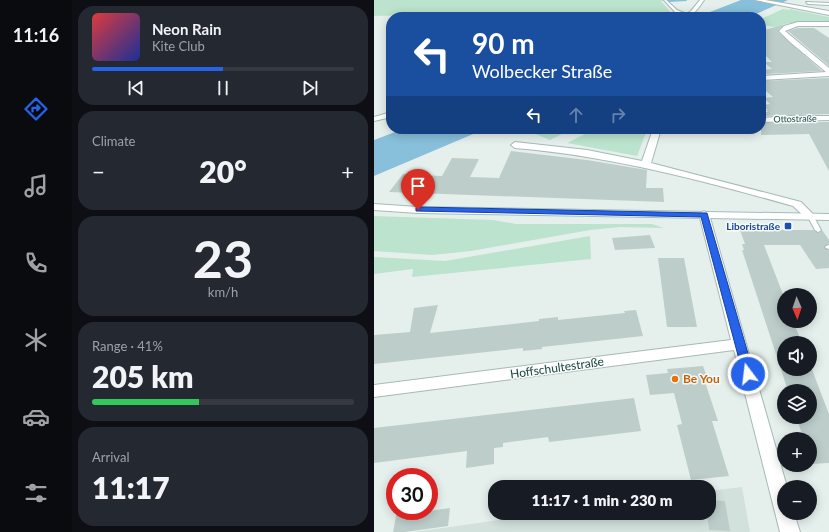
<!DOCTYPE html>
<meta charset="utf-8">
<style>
:root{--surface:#171b24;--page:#242831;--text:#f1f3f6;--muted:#9ea1a6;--line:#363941;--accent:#2563eb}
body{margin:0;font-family:Lato,sans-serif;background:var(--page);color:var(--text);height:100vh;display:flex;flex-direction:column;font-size:15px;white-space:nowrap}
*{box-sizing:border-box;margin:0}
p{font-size:13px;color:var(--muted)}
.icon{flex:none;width:22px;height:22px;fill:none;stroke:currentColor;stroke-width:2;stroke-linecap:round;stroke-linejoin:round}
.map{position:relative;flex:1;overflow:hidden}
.sheet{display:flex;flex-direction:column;gap:6px;padding:6px;background:#0d0f14;width:302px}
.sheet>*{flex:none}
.banner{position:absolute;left:12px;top:12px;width:380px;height:122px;border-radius:16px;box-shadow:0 2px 10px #0003;background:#1a4fa0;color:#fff;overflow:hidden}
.needle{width:26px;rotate:178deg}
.controls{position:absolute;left:403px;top:288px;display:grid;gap:8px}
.controls a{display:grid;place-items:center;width:40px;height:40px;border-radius:50%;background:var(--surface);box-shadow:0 2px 10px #0003;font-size:20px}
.speed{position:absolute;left:12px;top:468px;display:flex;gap:8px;font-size:20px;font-weight:700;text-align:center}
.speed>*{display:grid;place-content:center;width:52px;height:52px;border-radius:50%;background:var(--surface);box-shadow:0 2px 10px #0003;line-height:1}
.speed .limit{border:6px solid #d22;background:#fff;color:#111}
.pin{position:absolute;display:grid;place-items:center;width:34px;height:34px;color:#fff;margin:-41px -17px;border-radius:50% 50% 50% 0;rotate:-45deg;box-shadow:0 0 4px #0007}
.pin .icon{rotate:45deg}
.me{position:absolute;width:44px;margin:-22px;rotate:345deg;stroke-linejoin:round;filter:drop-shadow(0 0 3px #0008)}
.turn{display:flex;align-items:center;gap:14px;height:84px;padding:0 20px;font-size:18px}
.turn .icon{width:52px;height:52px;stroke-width:2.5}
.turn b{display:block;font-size:28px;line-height:34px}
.lanes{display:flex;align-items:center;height:38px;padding:0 20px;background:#0003;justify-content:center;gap:20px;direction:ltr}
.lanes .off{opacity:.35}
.big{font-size:30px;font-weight:800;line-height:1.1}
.sheet .widget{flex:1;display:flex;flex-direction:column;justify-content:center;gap:6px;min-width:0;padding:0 14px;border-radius:16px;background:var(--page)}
.sheet .dial{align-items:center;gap:0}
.dial b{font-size:52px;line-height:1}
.song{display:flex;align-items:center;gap:12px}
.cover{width:48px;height:48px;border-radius:6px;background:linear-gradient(135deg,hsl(0 70% 55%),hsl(230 70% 35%))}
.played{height:4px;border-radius:2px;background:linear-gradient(90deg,var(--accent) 50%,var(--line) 50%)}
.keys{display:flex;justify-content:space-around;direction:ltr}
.heat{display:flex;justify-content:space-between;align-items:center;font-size:22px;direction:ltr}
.charge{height:6px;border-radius:3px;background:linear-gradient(90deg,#34c759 41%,var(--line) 0)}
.trip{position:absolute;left:114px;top:480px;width:228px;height:40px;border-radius:16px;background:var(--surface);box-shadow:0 2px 10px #0003;font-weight:800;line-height:40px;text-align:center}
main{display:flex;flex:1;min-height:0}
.menu{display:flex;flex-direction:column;width:72px;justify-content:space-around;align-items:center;background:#090b0e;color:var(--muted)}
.menu .icon{width:28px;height:28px}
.menu .active{color:var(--accent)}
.menu b{font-size:18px;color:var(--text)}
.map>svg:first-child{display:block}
</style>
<main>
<nav class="menu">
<b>11:16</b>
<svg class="icon active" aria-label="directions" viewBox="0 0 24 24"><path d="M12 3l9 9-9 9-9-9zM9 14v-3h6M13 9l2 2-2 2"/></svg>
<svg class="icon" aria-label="music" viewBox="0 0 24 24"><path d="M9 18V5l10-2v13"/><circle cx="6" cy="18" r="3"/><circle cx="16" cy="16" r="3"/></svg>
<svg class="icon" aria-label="phone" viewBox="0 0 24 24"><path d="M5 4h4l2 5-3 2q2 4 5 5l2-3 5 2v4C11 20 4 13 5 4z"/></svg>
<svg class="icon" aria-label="climate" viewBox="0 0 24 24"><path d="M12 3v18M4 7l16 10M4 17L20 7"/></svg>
<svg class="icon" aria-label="car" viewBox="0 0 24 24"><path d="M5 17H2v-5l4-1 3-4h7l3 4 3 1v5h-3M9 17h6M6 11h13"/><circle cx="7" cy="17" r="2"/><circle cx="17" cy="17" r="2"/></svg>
<svg class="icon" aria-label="filters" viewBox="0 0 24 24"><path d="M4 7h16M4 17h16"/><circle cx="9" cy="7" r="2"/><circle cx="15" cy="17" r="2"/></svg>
</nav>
<section class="sheet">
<div class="widget">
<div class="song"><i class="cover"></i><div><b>Neon Rain</b><p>Kite Club</p></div></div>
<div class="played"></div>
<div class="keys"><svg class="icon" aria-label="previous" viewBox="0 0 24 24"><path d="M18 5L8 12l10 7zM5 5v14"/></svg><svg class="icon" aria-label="pause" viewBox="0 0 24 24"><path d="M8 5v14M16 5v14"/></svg><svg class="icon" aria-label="next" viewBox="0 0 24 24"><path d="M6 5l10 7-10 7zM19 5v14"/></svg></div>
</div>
<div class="widget"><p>Climate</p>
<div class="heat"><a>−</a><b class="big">20°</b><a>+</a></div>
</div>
<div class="widget dial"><b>23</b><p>km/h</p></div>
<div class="widget"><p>Range · 41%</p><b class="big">205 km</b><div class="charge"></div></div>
<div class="widget"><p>Arrival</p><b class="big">11:17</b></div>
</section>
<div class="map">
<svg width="455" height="532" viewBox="0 0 455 532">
<rect width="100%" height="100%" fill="#e5f0ed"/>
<path fill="#d3e1dd" d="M368 487 376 532H40L176 513H335V491Z"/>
<path fill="#bce3cd" d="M0 0H302L287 1 301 17H110V13L0 16Z
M409 9 415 10 416 9 455 17V23H415L408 25 411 26 406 29 387 24V19Z
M150 129H198L176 140Z
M221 129H270L273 130 263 156 193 143Z
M0 216 119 220 142 224H278L290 228 246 227 216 230 97 251 58 255 0 251Z
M216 236 217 259 38 277 39 269 0 274V257L71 261Z"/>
<path fill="#88bfda" d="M367 0H414L375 17H323Z
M29 129H111L0 176V140Z"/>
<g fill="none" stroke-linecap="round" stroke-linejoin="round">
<path stroke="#88bfda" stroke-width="2" d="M295 1 312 0"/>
</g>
<path fill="#bdceca" d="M409 25 404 30V32L448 71 393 74 387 70 398 69 390 62H398L387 51V36H391L387 31Z
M424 28H440L455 38V66L414 31Z
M455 78V114L387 116V112H394L392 110H394L388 105 396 104 390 98 399 97 387 87V81Z
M455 122V171L435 134 387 135V123Z
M137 151 213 160 273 170 272 188H289L290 202 15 192 29 174 68 176 78 158 105 159 96 177 125 178Z
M366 230H439L445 233 448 230 455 240V244L450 247 455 250V268L442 269 426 245H390L410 297V321H419L428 343H410V369H436L437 367 455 414V463L436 464V439H430L422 417H436V391H414L368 250H370L368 244H371Z
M276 235 281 248 241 250 238 238Z
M284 258H310L323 327H293Z
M64 305 56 333 165 321V319L184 317V320L251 313 250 311 262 310 269 336 168 347V349L149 351V348L0 364V335L36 332 40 308Z
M329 366 333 377 330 379 344 421H338L355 476 317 480 303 425 308 424 300 393 276 395 272 375 294 373 293 369Z
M260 398 267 431 175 442 174 437 129 443V447L120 448V464L92 468 93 451 0 463V428Z
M335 500 351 501 356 531 335 530 333 513H335Z
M76 508 74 526 31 532H19L23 511H55Z"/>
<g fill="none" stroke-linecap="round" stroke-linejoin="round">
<defs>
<path id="service" d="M290 0H292L303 10 315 15 314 16 301 12Z
M437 215 440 217 447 230 446 231 444 232 441 230 434 217Z
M455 245V249L452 248 451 247 452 246Z"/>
<path id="minor" d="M326 0H330C324 9 319 17 307 17L317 11Z
M381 0H391L455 11V15Z
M432 2 455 3V5L434 4Z
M424 22H455V26H424L411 31 455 68V76L387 80V76L452 72 416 42 405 31 410 26Z
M14 113H17V119L13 118 0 121V117Z
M417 116H455V120L387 122V118Z
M279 129H287L277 163 427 202 442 217 441 219H433L419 206C327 180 236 156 141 148L137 145 141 142 213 150 268 161Z
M330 211 335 214 413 487H410V513H420L426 532H406L360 350 0 397V385L357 340 325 214Z"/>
<path id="secondary" d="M0 204 44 207 455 214V220L44 213 0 210Z"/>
</defs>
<use href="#service" stroke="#a6b9b6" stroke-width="2"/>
<use href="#minor" stroke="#a6b9b6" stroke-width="2"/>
<use href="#secondary" stroke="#a2bdb9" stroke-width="2"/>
<use href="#service" fill="#fff" fill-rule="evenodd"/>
<use href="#minor" fill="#fff" fill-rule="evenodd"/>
<use href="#secondary" fill="#fff" fill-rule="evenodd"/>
</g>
<path fill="#2563eb" stroke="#184099" d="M44 207 333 213 380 374 378 377 374 379 370 377 369 374 327 217 42 211V208Z"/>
<rect fill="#1a4fb4" stroke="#f7fbfa" stroke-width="1.5" x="410" y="222" width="8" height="8" rx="2"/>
<circle fill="#e8710a" stroke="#f7fbfa" stroke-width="1.5" cx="301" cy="379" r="4"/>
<g text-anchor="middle" stroke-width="3" stroke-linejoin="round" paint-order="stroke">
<g font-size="9" fill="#214541" stroke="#f7fbfa">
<text transform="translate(421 119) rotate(-1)" y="3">Ottostraße</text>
</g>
<g font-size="10" font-weight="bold" fill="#164399" stroke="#f7fbfa" text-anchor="end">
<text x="406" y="230">Liboristraße</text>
</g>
<g font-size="12" fill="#214541" stroke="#f7fbfa">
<text transform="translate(183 368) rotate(-8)" y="4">Hoffschultestraße</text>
</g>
<g font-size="12" font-weight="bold" fill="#c56008" stroke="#f7fbfa" text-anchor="start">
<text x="309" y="383">Be You</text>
</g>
</g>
</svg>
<div class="controls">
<a><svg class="needle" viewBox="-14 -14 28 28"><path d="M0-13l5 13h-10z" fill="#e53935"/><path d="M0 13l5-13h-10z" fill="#9ea1a6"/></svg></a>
<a><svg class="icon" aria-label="sound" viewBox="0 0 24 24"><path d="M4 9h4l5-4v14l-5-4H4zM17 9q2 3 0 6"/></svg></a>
<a><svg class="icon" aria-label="layers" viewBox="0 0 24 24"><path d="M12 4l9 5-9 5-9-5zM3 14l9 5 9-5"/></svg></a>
<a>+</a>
<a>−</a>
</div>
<div class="speed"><div class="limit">30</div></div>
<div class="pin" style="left:44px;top:210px;background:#d93025"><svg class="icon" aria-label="arrive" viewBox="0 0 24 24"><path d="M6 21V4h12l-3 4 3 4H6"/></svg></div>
<svg class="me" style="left:374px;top:374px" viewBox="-20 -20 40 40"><circle r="17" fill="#2563eb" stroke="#fff" stroke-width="3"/><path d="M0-11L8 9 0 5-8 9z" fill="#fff"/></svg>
<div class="trip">11:17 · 1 min · 230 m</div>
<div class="banner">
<div class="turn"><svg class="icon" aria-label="left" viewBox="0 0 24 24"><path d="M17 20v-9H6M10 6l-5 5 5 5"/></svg><div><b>90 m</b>Wolbecker Straße</div></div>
<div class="lanes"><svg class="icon" aria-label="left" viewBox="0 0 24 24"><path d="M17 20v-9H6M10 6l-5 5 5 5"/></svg><svg class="icon off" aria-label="ahead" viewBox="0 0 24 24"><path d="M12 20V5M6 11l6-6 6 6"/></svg><svg class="icon off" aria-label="right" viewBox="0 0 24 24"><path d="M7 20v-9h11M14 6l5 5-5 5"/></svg></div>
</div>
</div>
</main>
